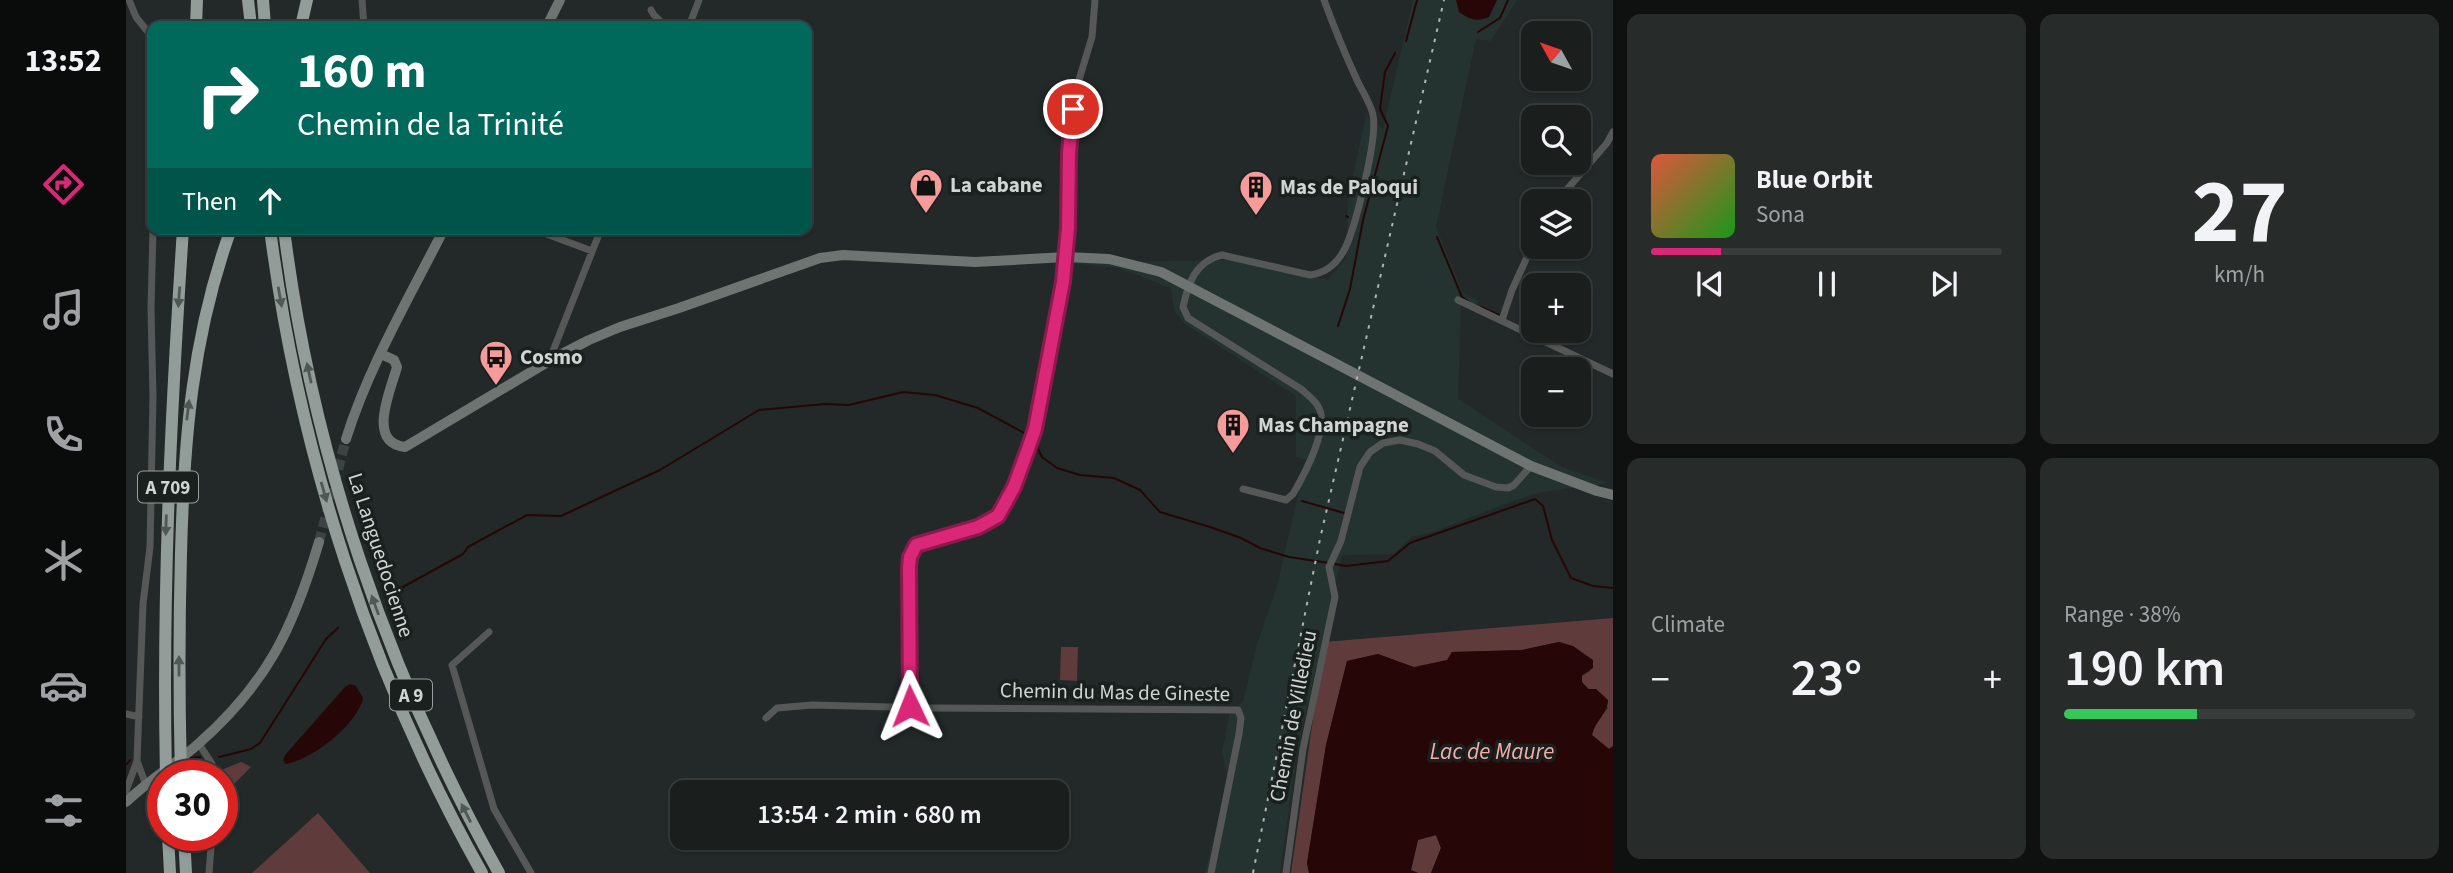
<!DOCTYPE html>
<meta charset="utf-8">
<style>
:root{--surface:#1a1f1e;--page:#272c2b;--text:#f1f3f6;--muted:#9fa2a4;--line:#383d3c;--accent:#db2777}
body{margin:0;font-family:"Source Sans 3",sans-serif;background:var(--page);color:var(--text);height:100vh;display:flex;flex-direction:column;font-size:26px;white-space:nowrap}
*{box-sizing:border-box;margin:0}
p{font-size:23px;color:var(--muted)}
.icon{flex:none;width:38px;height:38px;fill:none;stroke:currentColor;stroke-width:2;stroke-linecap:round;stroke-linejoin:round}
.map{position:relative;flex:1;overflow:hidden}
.sheet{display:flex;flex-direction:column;gap:14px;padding:14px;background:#0e1110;width:840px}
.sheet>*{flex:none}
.top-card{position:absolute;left:21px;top:21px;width:665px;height:214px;border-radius:14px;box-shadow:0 2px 5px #0004,0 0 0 2px var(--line);background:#00695c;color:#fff;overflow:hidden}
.needle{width:46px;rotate:310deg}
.controls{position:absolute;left:1395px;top:21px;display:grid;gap:14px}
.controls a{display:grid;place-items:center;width:70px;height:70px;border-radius:14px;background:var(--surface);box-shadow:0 2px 5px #0004,0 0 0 2px var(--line);font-size:35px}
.speed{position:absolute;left:21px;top:760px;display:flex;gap:14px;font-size:35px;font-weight:700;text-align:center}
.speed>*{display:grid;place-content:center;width:91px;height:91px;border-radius:50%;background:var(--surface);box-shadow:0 2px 5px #0004,0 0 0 2px var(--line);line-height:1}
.speed .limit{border:10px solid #d22;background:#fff;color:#111}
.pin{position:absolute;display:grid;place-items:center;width:60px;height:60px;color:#fff;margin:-30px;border:4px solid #fff;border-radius:50%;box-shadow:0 2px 7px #0007}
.me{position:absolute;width:77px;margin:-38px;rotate:358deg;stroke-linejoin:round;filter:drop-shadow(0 0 5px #0008)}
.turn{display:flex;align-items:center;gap:24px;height:147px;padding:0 35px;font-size:32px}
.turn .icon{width:91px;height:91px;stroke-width:2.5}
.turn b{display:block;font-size:49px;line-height:60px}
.then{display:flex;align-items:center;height:66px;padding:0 35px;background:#0003;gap:14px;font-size:26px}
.big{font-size:52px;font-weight:600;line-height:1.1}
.sheet .tile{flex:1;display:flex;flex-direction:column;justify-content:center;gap:10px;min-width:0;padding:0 24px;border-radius:14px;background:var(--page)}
.sheet .dial{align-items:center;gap:0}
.dial b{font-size:91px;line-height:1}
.song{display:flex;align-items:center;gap:21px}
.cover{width:84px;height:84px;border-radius:10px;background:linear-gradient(135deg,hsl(10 70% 55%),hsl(120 70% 35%))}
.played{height:7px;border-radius:4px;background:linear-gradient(90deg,var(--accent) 20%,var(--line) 20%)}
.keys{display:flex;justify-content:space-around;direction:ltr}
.heat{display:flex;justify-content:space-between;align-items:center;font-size:38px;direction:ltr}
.charge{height:10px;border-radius:5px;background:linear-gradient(90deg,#34c759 38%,var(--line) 0)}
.sheet .tiles{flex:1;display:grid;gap:14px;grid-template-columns:repeat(2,1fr)}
.trip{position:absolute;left:544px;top:780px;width:399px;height:70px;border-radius:14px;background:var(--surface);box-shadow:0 2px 5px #0004,0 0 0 2px var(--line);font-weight:600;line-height:70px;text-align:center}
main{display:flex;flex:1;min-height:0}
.dock{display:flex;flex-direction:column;width:126px;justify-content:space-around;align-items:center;background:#0a0c0c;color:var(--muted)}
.dock .icon{width:49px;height:49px}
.dock .selected{color:var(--accent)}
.dock b{font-size:32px;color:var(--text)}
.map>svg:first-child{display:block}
</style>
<main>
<nav class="dock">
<b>13:52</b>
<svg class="icon selected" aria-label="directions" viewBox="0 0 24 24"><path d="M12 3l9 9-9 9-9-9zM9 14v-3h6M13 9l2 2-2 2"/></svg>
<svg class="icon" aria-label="music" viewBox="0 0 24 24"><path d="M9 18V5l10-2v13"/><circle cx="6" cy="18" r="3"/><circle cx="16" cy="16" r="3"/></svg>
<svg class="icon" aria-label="phone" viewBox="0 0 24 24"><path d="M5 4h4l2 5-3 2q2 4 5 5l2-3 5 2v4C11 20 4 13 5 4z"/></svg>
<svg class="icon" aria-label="climate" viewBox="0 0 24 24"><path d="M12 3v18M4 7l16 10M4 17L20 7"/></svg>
<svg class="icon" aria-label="car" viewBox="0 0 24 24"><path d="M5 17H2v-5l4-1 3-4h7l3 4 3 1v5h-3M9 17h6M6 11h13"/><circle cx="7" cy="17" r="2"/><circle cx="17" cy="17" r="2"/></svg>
<svg class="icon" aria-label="filters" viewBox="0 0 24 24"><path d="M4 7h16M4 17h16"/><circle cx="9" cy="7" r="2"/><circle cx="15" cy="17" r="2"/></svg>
</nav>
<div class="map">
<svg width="1487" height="873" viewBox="0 0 1487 873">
<rect width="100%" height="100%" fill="#222928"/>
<path fill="#243330" d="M1287 0H1391L1365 41 1350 39 1310 227 1337 293 1353 301 1350 305H1335L1332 399 1436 467 1483 483 1416 492 1387 501 1307 532 1285 537 1268 554 1216 555 1171 750 1154 873H1079L1102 777 1096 753 1104 711 1117 702 1131 644 1151 586 1180 460 1170 457V396L1059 324 1048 310 1045 288 992 268 943 263 1105 260 1202 280 1220 258 1222 200 1240 115 1257 129Z"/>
<path fill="#5f3c3b" d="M1487 618V746L1483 749 1466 735 1469 723 1482 708 1456 682V676L1464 671 1467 661 1446 646 1433 642 1396 650 1326 652 1322 660 1288 668 1252 654 1221 661 1200 745 1181 863 1183 873H1165L1198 642Z
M935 647H952L951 681 934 680Z
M115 762 125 767 96 796V775H93V771Z
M192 813 244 873H126Z
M1310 835 1315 848 1305 873H1292L1285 870 1292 840Z"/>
<path fill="#270607" d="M1330 0H1371L1363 17C1351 22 1344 20 1333 12Z
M1433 642 1447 646 1467 660V668L1456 675V682L1462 689H1470L1482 700C1482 713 1470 720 1466 735L1483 749 1487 746V873H1305L1315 848 1310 835 1292 840 1285 870 1292 873H1183L1181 863 1200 745 1221 661 1252 654 1288 667 1321 660 1326 652 1396 650Z
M224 684 230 686 237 698C232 724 185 761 159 764L157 759 160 754 219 687Z"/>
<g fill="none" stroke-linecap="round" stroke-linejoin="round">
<path stroke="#270607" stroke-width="2" d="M1352 32 1374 18 1382 0
M1280 41 1291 0
M1220 216 1222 217
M1311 237 1336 297 1343 302
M1355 307 1373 315
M1212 326 1224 289 1237 220 1262 126 1254 109 1259 72 1269 53
M908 441 916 457 931 468 954 475 988 478 1014 490 1034 512 1084 527 1115 538 1134 548 1163 557 1203 563
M1176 501 1218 513
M1209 564 1220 566 1262 561 1284 543 1409 499 1417 506 1426 540 1445 578 1467 586 1487 588
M275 588 337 554 342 547 401 515 435 516 482 494 534 470 633 410 699 404 723 405 777 392 809 395 852 408 902 435
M93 757 125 749 134 743 200 639 212 628
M64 758 74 757
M0 765 4 760"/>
<path stroke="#3c4342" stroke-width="10" stroke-dasharray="10 5" stroke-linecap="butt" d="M193 542 220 439"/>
<path stroke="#555857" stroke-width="7" d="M3 0 10 17 26 37
M236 0 238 26
M525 10 528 15 539 26
M563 26 573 0
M1431 201 1481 143 1487 132
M407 229 466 251
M1332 300 1487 374
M1376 320 1386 290 1407 244
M430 357 427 351 475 229
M1117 489 1160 500 1167 494C1178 475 1198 438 1195 415 1194 404 1183 396 1175 389L1062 318 1057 307C1062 284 1069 261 1096 255L1184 275C1199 273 1209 266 1217 252 1229 232 1252 136 1247 115 1245 104 1236 91 1231 80 1219 54 1208 27 1198 0
M363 632 326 665 368 809 405 873
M784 706 783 567 787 550 795 542 852 527 872 516 888 487 909 429 938 282 943 153 949 93 966 37 969 0
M0 714 13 717
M640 718 651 708 686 705 805 708 1112 710 1115 718 1113 734 1085 873
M73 744 86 764 87 775
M11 761 20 785
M0 791 11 761 17 604 24 547 27 397 25 309 27 229
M83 873 86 835
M1160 873 1177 749 1209 597 1203 567 1215 541 1234 467 1244 452 1257 443 1274 440 1292 444 1309 451 1338 475 1370 487 1382 488 1388 485 1405 466"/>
<path stroke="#6e7472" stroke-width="10" d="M421 26 434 0
M255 354 268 360 271 367C265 390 240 442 279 447L430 357 463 340 494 327 553 308 694 258 717 255 849 262 940 257 983 259 1035 272 1405 466 1471 491 1487 495
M220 439C243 366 283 298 318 229
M0 802C22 781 48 765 71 745 141 684 167 629 193 542"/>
<path stroke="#929c99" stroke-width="12" d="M122 0 125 26
M137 0 139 26
M70 26 71 0
M175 26 181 0
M144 229C173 454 245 676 356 873
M158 229C186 455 262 675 373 873
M40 775C36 593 45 411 57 229
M55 775C53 701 53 627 55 553 58 440 66 336 105 229
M42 835 44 873
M58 835 60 873"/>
<path stroke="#afb4b3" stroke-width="2" stroke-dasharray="3.5 7" stroke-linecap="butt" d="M1127 873 1194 539 1318 0"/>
</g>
<defs><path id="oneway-solid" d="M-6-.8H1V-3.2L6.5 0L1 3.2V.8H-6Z" transform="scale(1.75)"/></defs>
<g fill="#4f5855">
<use href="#oneway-solid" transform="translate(53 297) rotate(94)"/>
<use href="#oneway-solid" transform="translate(154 297) rotate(80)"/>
<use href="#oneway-solid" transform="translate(183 373) rotate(-102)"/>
<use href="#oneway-solid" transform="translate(62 410) rotate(-83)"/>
<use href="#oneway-solid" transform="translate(198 492) rotate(74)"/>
<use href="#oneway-solid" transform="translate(40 525) rotate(92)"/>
<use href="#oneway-solid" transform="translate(249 605) rotate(-110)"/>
<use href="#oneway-solid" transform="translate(53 666) rotate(-90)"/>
<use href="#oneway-solid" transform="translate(340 813) rotate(-117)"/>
</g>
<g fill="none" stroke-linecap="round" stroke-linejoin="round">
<defs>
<path id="route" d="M784 706 783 567 784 557 790 545 852 527 872 516 888 487 902 449 909 429 937 282 942 228 943 153 947 109"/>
</defs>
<use href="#route" stroke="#8e194d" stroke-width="18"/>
<use href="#route" stroke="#db2777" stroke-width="12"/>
</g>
<defs>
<symbol id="shop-pin" viewBox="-11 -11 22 30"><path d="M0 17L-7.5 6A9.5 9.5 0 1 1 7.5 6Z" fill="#f59b99" stroke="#19201e"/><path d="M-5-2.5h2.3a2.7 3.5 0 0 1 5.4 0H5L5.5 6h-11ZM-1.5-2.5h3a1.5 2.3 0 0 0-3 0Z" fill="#111"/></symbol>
<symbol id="building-pin" viewBox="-11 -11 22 30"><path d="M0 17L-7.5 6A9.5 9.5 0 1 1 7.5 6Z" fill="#f59b99" stroke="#19201e"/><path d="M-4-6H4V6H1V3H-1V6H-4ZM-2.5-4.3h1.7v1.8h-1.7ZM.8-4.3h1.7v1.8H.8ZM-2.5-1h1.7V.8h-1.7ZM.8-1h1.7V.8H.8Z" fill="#111"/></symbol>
<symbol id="bus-pin" viewBox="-11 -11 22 30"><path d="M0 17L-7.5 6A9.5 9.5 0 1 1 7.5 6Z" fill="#f59b99" stroke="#19201e"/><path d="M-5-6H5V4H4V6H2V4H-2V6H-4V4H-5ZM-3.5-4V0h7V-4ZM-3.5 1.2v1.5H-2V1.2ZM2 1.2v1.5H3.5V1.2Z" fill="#111"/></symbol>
</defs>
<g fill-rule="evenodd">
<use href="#shop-pin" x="781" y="166" width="38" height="52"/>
<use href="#building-pin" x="1111" y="168" width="38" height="52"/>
<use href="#bus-pin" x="351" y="338" width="38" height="52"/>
<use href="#building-pin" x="1088" y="406" width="38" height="52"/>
</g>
<g text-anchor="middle" stroke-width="7" stroke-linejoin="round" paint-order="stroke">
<g fill="#19201e" stroke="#999f9d" stroke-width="2">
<rect x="12" y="471.5" width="60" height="31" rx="5"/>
<rect x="264" y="679.5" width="42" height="31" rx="5"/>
</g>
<g font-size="19" font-weight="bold" fill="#d0d5d4">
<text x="42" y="494">A 709</text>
<text x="285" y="702">A 9</text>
</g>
<g font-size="21" font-weight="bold" fill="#d0d5d4" stroke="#19201e" text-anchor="start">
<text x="824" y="192">La cabane</text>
<text x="1154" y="194">Mas de Paloqui</text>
<text x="394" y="364">Cosmo</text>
<text x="1132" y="432">Mas Champagne</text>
</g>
<g font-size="21" fill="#d0d5d4" stroke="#19201e">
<text transform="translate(255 555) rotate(72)" y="7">La Languedocienne</text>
<text transform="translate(989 692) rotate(1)" y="7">Chemin du Mas de Gineste</text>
<text transform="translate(1167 716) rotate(-79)" y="7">Chemin de Villedieu</text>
</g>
<g font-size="23" font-style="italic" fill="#f6aca9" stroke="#19201e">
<text x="1366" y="759">Lac de Maure</text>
</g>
</g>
</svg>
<div class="controls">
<a><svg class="needle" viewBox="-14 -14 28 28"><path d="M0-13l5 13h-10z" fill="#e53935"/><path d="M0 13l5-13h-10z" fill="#9fa2a4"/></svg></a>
<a><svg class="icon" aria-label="search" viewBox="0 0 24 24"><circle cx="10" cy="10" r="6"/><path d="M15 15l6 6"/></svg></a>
<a><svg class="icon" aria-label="layers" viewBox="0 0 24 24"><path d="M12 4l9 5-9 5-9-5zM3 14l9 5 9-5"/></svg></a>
<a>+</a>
<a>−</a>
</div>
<div class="speed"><div class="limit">30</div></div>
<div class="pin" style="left:947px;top:109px;background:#d93025"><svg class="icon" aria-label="arrive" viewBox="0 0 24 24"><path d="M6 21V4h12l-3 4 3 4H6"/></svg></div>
<svg class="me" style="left:784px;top:706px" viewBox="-20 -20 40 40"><path d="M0-17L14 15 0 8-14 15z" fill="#db2777" stroke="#fff" stroke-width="4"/></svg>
<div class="trip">13:54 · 2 min · 680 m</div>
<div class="top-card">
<div class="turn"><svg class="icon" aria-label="right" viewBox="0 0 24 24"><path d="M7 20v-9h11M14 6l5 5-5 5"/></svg><div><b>160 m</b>Chemin de la Trinité</div></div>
<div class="then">Then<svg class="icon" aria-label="ahead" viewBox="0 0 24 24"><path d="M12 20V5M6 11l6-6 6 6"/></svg></div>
</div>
</div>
<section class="sheet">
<div class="tiles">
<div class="tile">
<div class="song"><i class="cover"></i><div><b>Blue Orbit</b><p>Sona</p></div></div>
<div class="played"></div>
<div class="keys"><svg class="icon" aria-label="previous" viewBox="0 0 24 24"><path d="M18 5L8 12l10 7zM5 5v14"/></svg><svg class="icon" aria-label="pause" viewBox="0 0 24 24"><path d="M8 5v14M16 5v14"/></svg><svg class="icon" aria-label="next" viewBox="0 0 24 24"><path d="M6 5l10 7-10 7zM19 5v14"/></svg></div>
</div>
<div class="tile dial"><b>27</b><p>km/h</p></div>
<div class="tile"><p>Climate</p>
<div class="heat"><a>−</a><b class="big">23°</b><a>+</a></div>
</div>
<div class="tile"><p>Range · 38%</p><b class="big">190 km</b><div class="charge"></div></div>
</div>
</section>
</main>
